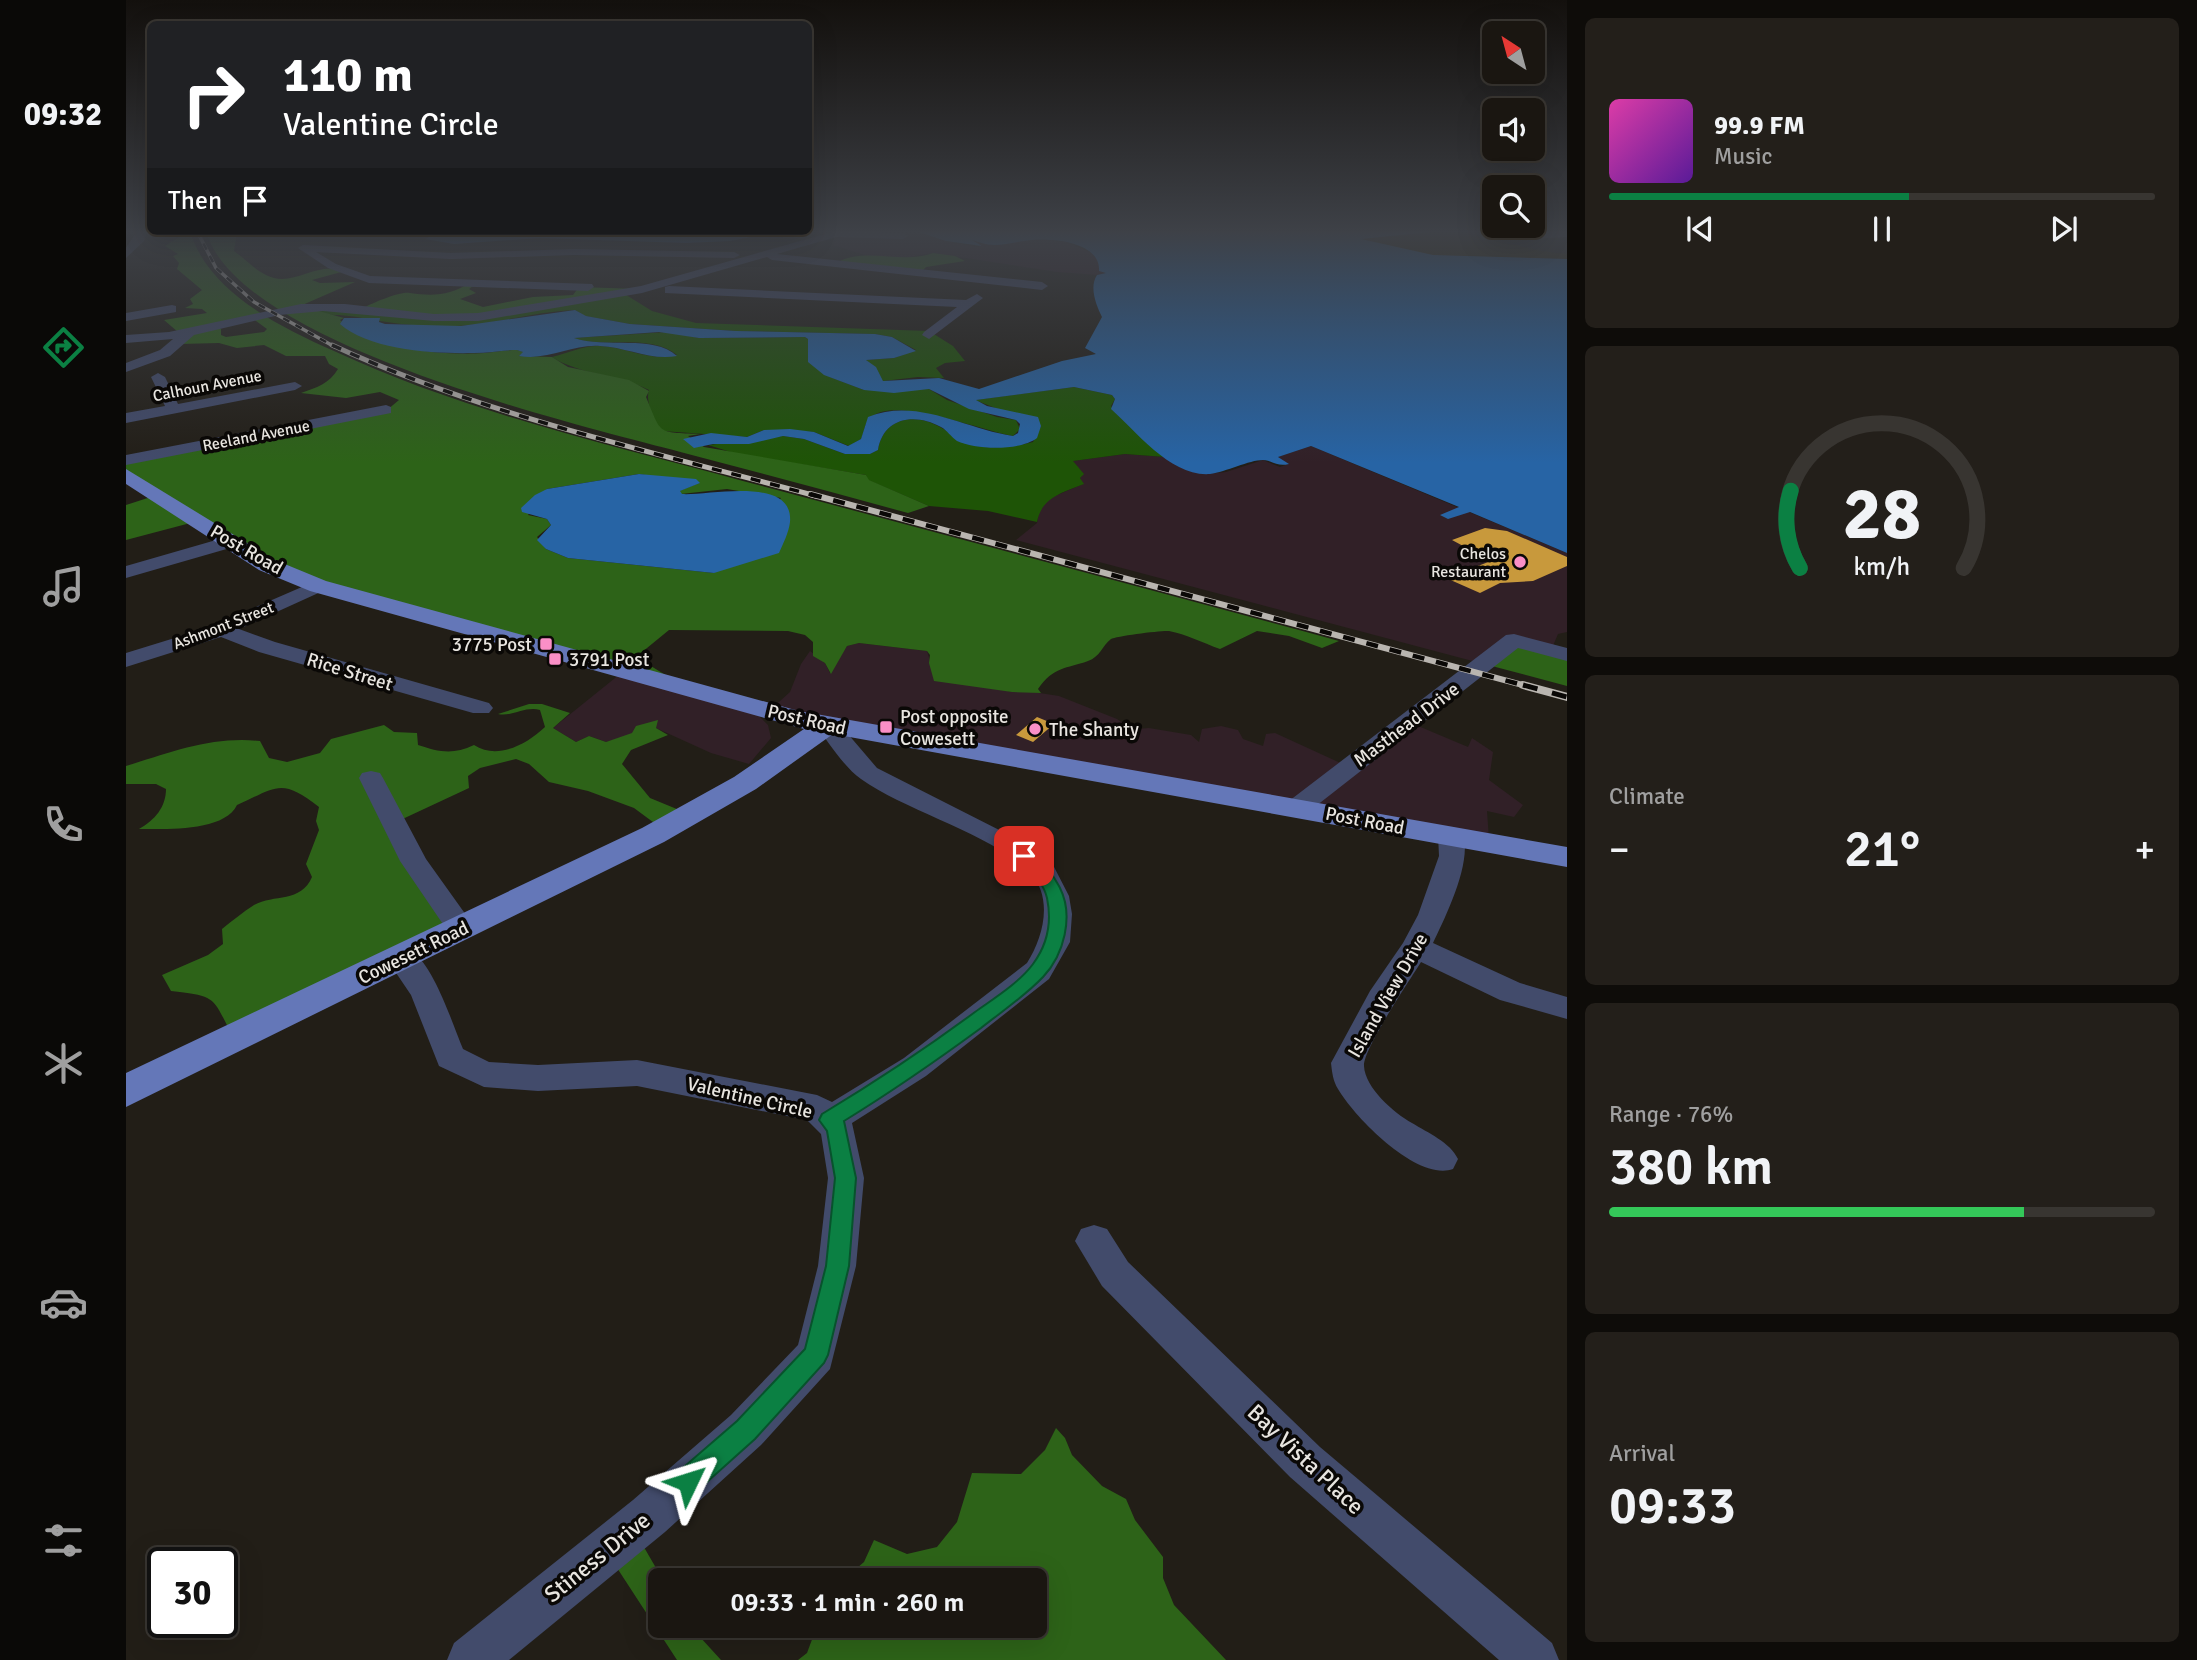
<!DOCTYPE html>
<meta charset="utf-8">
<style>
:root{--surface:#1a1611;--page:#231f1a;--text:#f1f3f6;--muted:#9f9f9f;--line:#383531;--accent:#0b8043}
body{margin:0;font-family:Signika,sans-serif;background:var(--page);color:var(--text);height:100vh;display:flex;flex-direction:column;font-size:26px;white-space:nowrap}
*{box-sizing:border-box;margin:0}
p{font-size:23px;color:var(--muted)}
.icon{flex:none;width:38px;height:38px;fill:none;stroke:currentColor;stroke-width:2;stroke-linecap:round;stroke-linejoin:round}
.map{position:relative;flex:1;overflow:hidden}
.side{display:flex;flex-direction:column;gap:18px;padding:18px;background:#0e0c09;width:630px}
.side>*{flex:none}
.guide{position:absolute;left:21px;top:21px;width:665px;height:214px;border-radius:10px;box-shadow:0 7px 28px #0002,0 0 0 2px var(--line);background:#202124;color:#fff;overflow:hidden}
.needle{width:46px;rotate:324deg}
.controls{position:absolute;left:1356px;top:21px;display:grid;gap:14px}
.controls a{display:grid;place-items:center;width:63px;height:63px;border-radius:10px;background:var(--surface);box-shadow:0 7px 28px #0002,0 0 0 2px var(--line);font-size:35px}
.speed{position:absolute;left:21px;top:1547px;display:flex;gap:14px;font-size:35px;font-weight:700;text-align:center}
.speed>*{display:grid;place-content:center;width:91px;height:91px;border-radius:50%;background:var(--surface);box-shadow:0 7px 28px #0002,0 0 0 2px var(--line);line-height:1}
.speed .limit{border:4px solid #111;border-radius:10px;background:#fff;color:#111}
.pin{position:absolute;display:grid;place-items:center;width:60px;height:60px;color:#fff;margin:-30px;border-radius:14px;box-shadow:0 4px 10px #0006}
.me{position:absolute;width:77px;margin:-38px;rotate:49deg;stroke-linejoin:round;filter:drop-shadow(0 0 5px #0008)}
.turn{display:flex;align-items:center;gap:24px;height:147px;padding:0 21px;font-size:32px}
.turn .icon{width:91px;height:91px;stroke-width:2.5}
.turn b{display:block;font-size:49px;line-height:60px}
.then{display:flex;align-items:center;height:66px;padding:0 21px;background:#0003;gap:14px;font-size:26px}
.big{font-size:52px;font-weight:600;line-height:1.1}
.side .tile{flex:1;display:flex;flex-direction:column;justify-content:center;gap:10px;min-width:0;padding:0 24px;border-radius:10px;background:var(--page)}
.side .dial{align-items:center;gap:0}
.dial svg{height:182px;overflow:visible;fill:none;stroke:var(--line);stroke-width:7;stroke-linecap:round;text-anchor:middle}
.dial text{fill:var(--text);stroke:none}
.song{display:flex;align-items:center;gap:21px}
.cover{width:84px;height:84px;border-radius:10px;background:linear-gradient(135deg,hsl(320 70% 55%),hsl(270 70% 35%))}
.played{height:7px;border-radius:4px;background:linear-gradient(90deg,var(--accent) 55%,var(--line) 55%)}
.keys{display:flex;justify-content:space-around;direction:ltr}
.heat{display:flex;justify-content:space-between;align-items:center;font-size:38px;direction:ltr}
.charge{height:10px;border-radius:5px;background:linear-gradient(90deg,#34c759 76%,var(--line) 0)}
.trip{position:absolute;left:522px;top:1568px;width:399px;height:70px;border-radius:10px;background:var(--surface);box-shadow:0 7px 28px #0002,0 0 0 2px var(--line);font-weight:600;line-height:70px;text-align:center}
main{display:flex;flex:1;min-height:0}
.menu{display:flex;flex-direction:column;width:126px;justify-content:space-around;align-items:center;background:#0a0907;color:var(--muted)}
.menu .icon{width:49px;height:49px}
.menu .active{color:var(--accent)}
.menu b{font-size:32px;color:var(--text)}
.map>svg:first-child{display:block}
</style>
<main>
<nav class="menu">
<b>09:32</b>
<svg class="icon active" aria-label="directions" viewBox="0 0 24 24"><path d="M12 3l9 9-9 9-9-9zM9 14v-3h6M13 9l2 2-2 2"/></svg>
<svg class="icon" aria-label="music" viewBox="0 0 24 24"><path d="M9 18V5l10-2v13"/><circle cx="6" cy="18" r="3"/><circle cx="16" cy="16" r="3"/></svg>
<svg class="icon" aria-label="phone" viewBox="0 0 24 24"><path d="M5 4h4l2 5-3 2q2 4 5 5l2-3 5 2v4C11 20 4 13 5 4z"/></svg>
<svg class="icon" aria-label="climate" viewBox="0 0 24 24"><path d="M12 3v18M4 7l16 10M4 17L20 7"/></svg>
<svg class="icon" aria-label="car" viewBox="0 0 24 24"><path d="M5 17H2v-5l4-1 3-4h7l3 4 3 1v5h-3M9 17h6M6 11h13"/><circle cx="7" cy="17" r="2"/><circle cx="17" cy="17" r="2"/></svg>
<svg class="icon" aria-label="filters" viewBox="0 0 24 24"><path d="M4 7h16M4 17h16"/><circle cx="9" cy="7" r="2"/><circle cx="15" cy="17" r="2"/></svg>
</nav>
<div class="map">
<svg width="1441" height="1660" viewBox="0 0 1441 1660">
<rect width="100%" height="100%" fill="#221e17"/>
<path fill="#312027" d="M789 231 820 241 851 247 855 245 844 241 870 245 909 239 940 242 966 253 981 273 971 275 931 272 807 253 771 259 742 256 707 245 711 238 721 236Z
M1185 446 1441 553V632L1432 634 1426 648 1354 663 890 540 911 523 914 508 924 498 957 484 954 478 957 474 946 461 999 454 1039 457 1056 468 1080 474 1100 472 1137 460 1154 467 1162 464 1151 457Z
M733 643 801 651 808 674 886 692 894 690 933 696 991 719 1001 726 997 730 1008 735 1011 729 1023 728 1065 735 1073 742 1076 729 1095 726 1112 730 1117 739 1137 746 1140 734 1149 733 1221 766 1285 723 1342 747 1346 738 1367 752 1363 780 1397 805 1388 817 1361 811 1363 839 643 711 664 692 675 664 684 651 699 663 704 673 721 646Z
M499 670 626 709 642 725 645 738 623 764 585 753 530 728 480 742 463 736 450 742 427 728Z"/>
<path fill="#1e5406" d="M497 293 526 311 570 323 803 331 827 346 839 361 819 363 810 368 818 378 792 377 757 381 740 360 768 358 790 350 766 337 749 334 610 331 504 324 459 316 449 310C414 311 378 322 343 325 304 329 269 324 231 317 217 314 204 317 190 311V307L324 318Z
M542 332 573 338 679 337 682 339V358L704 377 738 390 803 389 821 400 871 417 890 420 894 429 887 436C857 431 772 397 747 416 737 423 740 429 735 439L723 446 688 432 638 430 621 437 536 431C528 424 519 400 523 390 492 374 454 375 426 357 442 353 458 345 474 346 500 347 525 362 551 355 523 333 480 349 447 338Z
M948 387 986 395 989 399 985 406 1039 457 999 454 947 461 958 474 954 478 958 484C936 493 916 497 911 522L862 511 803 506 742 480 740 475 608 453 582 445 657 436 678 439 719 454H744L752 450C757 418 788 412 814 427 824 432 830 440 842 444 862 450 887 447 907 442L915 426 849 400Z"/>
<path fill="#2d6318" fill-rule="evenodd" d="M64 231C82 292 154 327 208 351 337 411 480 444 617 481 816 534 1014 587 1213 641L1196 648 1163 636 1131 631 1094 649C1077 643 1060 634 1043 631 1037 630 990 636 985 639 976 646 974 657 962 661 940 669 928 666 912 689L915 693 886 692 808 681 803 663 804 655 801 651 733 643 721 646 705 674 699 663 687 656V642L679 635 662 631 543 630 510 657 556 685 197 585 72 521 0 540V505L31 495 0 474V459L261 410 273 400 254 392 220 398 175 393C190 388 204 383 212 369L203 364 199 356H160L138 345 111 348 93 343 54 344 52 332 38 320 81 313 76 309 59 308 67 304 64 299 76 290 51 269 53 263 47 256 52 254 39 246 55 236 53 233ZM126 318 141 329 138 332 100 337 95 335V329L82 327ZM513 474 573 483 553 491 555 494 601 489 655 498 588 573 442 558 420 549 411 537 425 525 421 519 402 515 421 489Z
M80 231 111 232 108 251C118 258 128 269 140 275 167 289 189 260 219 271L186 280 194 283 229 282 174 306 218 318 214 320C244 349 317 356 359 353 370 352 380 350 391 350L398 352 393 356 426 357 442 367 503 380 523 391 520 397C536 435 530 432 574 434L562 436 578 447 740 475 743 480 803 506 782 513C708 493 635 473 562 454 456 426 111 345 80 231Z
M807 253 829 256 839 261 800 267 794 273 710 263C740 246 776 265 807 253Z
M343 283 350 284 343 289 350 293 334 299 357 307 407 297 447 295 453 287 513 289 342 318 237 308C247 303 274 291 284 293 306 296 324 296 343 283Z
M1388 639 1441 652V686L1362 665Z
M403 704H416L444 713 427 728 450 742 463 736 480 742 506 733 510 726 532 720 530 728 542 735 505 750 496 764 524 798 558 812 535 828 508 808 462 791 423 782 403 764 390 759 354 768 342 776 343 788 268 823 329 927 107 1037C86 997 92 996 45 991L36 975 82 955 97 944 96 929C106 921 117 912 128 905 148 894 175 903 186 877L180 864 193 830 190 821 193 807C155 777 151 787 111 805 98 832 39 829 13 829 29 820 40 807 40 789L30 784H0V766C46 752 86 736 134 741L143 758 161 762 194 753 205 739 258 725 268 732 291 733 292 745C313 752 327 755 348 745 371 760 400 745 419 727L414 710C399 706 386 717 372 714Z
M930 1428 939 1438 946 1455 976 1486 1000 1499 1009 1520 1037 1557V1578L1048 1605 1100 1660H672L681 1653 691 1626H908V1580H717L738 1562 748 1540 781 1554 811 1547 831 1522 846 1473 895 1474 919 1450Z
M508 1530 537 1580H534V1626H564L595 1660H551L480 1551Z"/>
<path fill="#2d2504" d="M1314 231C1359 231 1397 252 1441 254V259C1396 258 1269 261 1235 239Z"/>
<path fill="#2764a5" d="M316 231H654L604 241 560 243 414 238 328 244 299 239Z
M790 231H1314L1235 239 1307 255 1441 259V553L1344 512 1322 519 1314 515 1333 507 1185 446 1152 457 1163 464C1151 467 1148 461 1137 460 1123 460 1100 472 1084 474 1045 477 1011 432 985 409L989 399 986 395 948 387 850 400 861 406 912 417 915 426 911 438C894 451 850 450 831 441 825 437 821 430 815 427 788 412 757 418 752 450L744 454H719L678 439 657 436 623 444H587L568 448 557 439 585 433 621 437 638 430 664 429 688 432 722 446 735 439 742 417C791 397 839 429 887 436L892 433 894 424 890 420 843 409 803 389 768 393 738 390 698 375 682 362V339L679 337 573 338 533 332 448 338C479 349 527 334 551 356 525 361 500 347 474 346 446 344 423 361 393 356L397 352 391 350C377 350 363 353 348 353 309 354 243 350 214 324L218 318H254L253 322 259 324 335 326 449 310 460 316 504 324 610 331 749 334 766 337 790 351 768 358 740 360 750 367 757 381 813 378 853 389 936 361 970 354 959 348 976 317C970 305 963 287 971 275L980 273 973 271C975 242 926 238 906 240 893 241 881 245 868 245 860 245 853 242 846 240L856 246 820 241Z
M513 474 570 479 574 483 554 491 556 494C581 496 668 475 664 522 663 532 657 544 653 553L588 573 442 558 420 549 411 540 425 525 421 519 396 512 395 508 409 495 421 489Z"/>
<path fill="#c8993c" d="M1359 528 1381 531 1441 557V566L1407 581 1374 583 1354 593 1320 578 1365 561 1326 540Z
M911 717 928 724 907 742 890 735Z"/>
<g fill="none" stroke-linecap="round" stroke-linejoin="round">
<path fill="#424b6b" fill-rule="evenodd" d="M11 231H21L18 241 0 258V248Z
M268 231H282L283 233 278 236Z
M710 231 777 233 782 236 777 239 710 237 651 254 916 282 922 286 916 290 646 260 641 257 516 293 352 321H308L197 311 153 315 68 335 44 356 0 372V363L34 350 47 339 0 343V335L43 332 175 304H219L308 314 352 313 515 286Z
M1384 231H1441V237L1401 239Z
M177 245 325 253 448 249 608 252 614 255 608 258 448 255 325 259 190 252 210 264 244 276 466 284 468 287 462 291 243 283 202 268 172 248Z
M543 286 840 300 851 294 857 298 803 339 796 335 798 332 831 307 539 293V287Z
M46 305 50 306V312L0 321V313Z
M32 373 39 377 52 404 169 382 176 386 169 390 0 423V413L39 406 25 377Z
M260 405 265 407V413L0 465V455Z
M104 536 113 542 111 546 0 578V566Z
M192 580 199 582 202 586 199 590 113 629 149 642 363 703 367 708 363 713H347L133 652 95 637 0 667V653L81 628Z
M1388 634 1441 648V661L1392 648 1181 813H1163L1159 807 1163 801 1380 635Z
M702 718 710 720 751 768 889 838 926 863 943 896 946 914 944 942 923 979 800 1076 726 1123 738 1178 730 1266 704 1369 635 1445 539 1532 383 1660H321L328 1643 507 1500 605 1415 672 1345 692 1266 702 1178 695 1134 681 1120 511 1086 412 1091 358 1087 313 1066 285 995 260 958 265 951C272 948 279 946 286 951 309 968 326 1023 337 1049L363 1062 412 1065 511 1060 691 1095 706 1102 778 1058 901 963C917 938 928 898 904 873 865 833 781 812 735 779 718 767 702 742 690 725L694 720Z
M245 771 254 773 257 778 300 859 345 922 349 929 345 936 335 939 325 936 274 861 233 778 236 773Z
M1325 827 1334 829C1351 854 1319 918 1307 943L1394 983 1441 997V1019L1374 1000 1295 962C1284 980 1237 1049 1238 1066 1239 1088 1268 1113 1286 1123 1302 1133 1324 1142 1332 1159L1327 1169C1292 1182 1229 1118 1212 1089 1207 1081 1206 1072 1205 1063L1244 991 1277 943 1292 915 1313 856 1312 835 1316 829Z
M968 1225 981 1229 1002 1262 1194 1447 1426 1643 1433 1660H1373L1164 1477 976 1286 949 1241 955 1229Z"/>
<path fill="#6477b8" fill-rule="evenodd" d="M0 469 149 560 200 581 673 711 1441 847V867L707 734 630 789 538 842 0 1107V1073L516 828 608 777 678 729 184 591 133 570 0 484Z"/>
<defs>
<path id="rail-far3" d="M71 231 90 268 128 302 209 347"/>
<path id="rail-far2" d="M206 345C359 416 528 452 690 496"/>
<path id="rail-far1" d="M684 494 1404 687"/>
<path id="rail" d="M1397 685 1441 697"/>
</defs>
<use href="#rail-far3" stroke="#b9b5b0" stroke-width="3.5"/>
<use href="#rail-far2" stroke="#b9b5b0" stroke-width="5"/>
<use href="#rail-far1" stroke="#b9b5b0" stroke-width="6"/>
<use href="#rail" stroke="#b9b5b0" stroke-width="8"/>
<use href="#rail-far3" stroke="#0a0806" stroke-width="2.5" stroke-dasharray="7" stroke-linecap="butt"/>
<use href="#rail-far2" stroke="#0a0806" stroke-width="3.5" stroke-dasharray="10" stroke-linecap="butt"/>
<use href="#rail-far1" stroke="#0a0806" stroke-width="4.5" stroke-dasharray="12" stroke-linecap="butt"/>
<use href="#rail" stroke="#0a0806" stroke-width="5" stroke-dasharray="15" stroke-linecap="butt"/>
</g>
<linearGradient id="sky" x2="0" y2="1"><stop stop-color="#13100d"/><stop offset="0.5" stop-color="#3e4147"/><stop offset="1" stop-color="#3e4147" stop-opacity="0"/></linearGradient>
<rect width="1441" height="463" fill="url(#sky)"/>
<path fill="#0b8043" stroke="#07532c" stroke-width="2" d="M898 851C917 856 925 872 934 888 948 916 938 955 917 977 899 996 875 1012 855 1028 810 1061 765 1092 718 1121L730 1178 723 1266 702 1355 698 1363 629 1439 571 1491 562 1495 552 1491 548 1482 552 1472 611 1421 679 1349 700 1266 709 1178 701 1131 693 1120 696 1114C749 1082 799 1049 849 1012 867 999 893 983 907 964 921 945 926 922 921 898 916 877 901 872 890 856Z"/>
<g fill="#fa8fc6" stroke="#0a0806" stroke-width="2.5">
<circle cx="1394" cy="562" r="7"/>
<rect x="413" y="637" width="14" height="14" rx="3.5"/>
<rect x="422" y="652" width="14" height="14" rx="3.5"/>
<rect x="753" y="720" width="14" height="14" rx="3.5"/>
<circle cx="909" cy="729" r="7"/>
</g>
<g text-anchor="middle" stroke-width="7" stroke-linejoin="round" paint-order="stroke">
<g font-size="16" fill="#e8e5e0" stroke="#0a0806">
<text transform="translate(81 385) rotate(-11)" y="6">Calhoun Avenue</text>
<text transform="translate(130 435) rotate(-11)" y="6">Reeland Avenue</text>
<text transform="translate(97 625) rotate(-21)" y="6">Ashmont Street</text>
</g>
<g font-size="16" fill="#e8e5e0" stroke="#0a0806" text-anchor="end">
<text x="1380" y="559">Chelos<tspan x="1380" dy="18">Restaurant</tspan></text>
</g>
<g font-size="19" fill="#e8e5e0" stroke="#0a0806">
<text transform="translate(121 549) rotate(30)" y="7">Post Road</text>
<text transform="translate(224 671) rotate(17)" y="7">Rice Street</text>
<text transform="translate(681 719) rotate(13)" y="7">Post Road</text>
<text transform="translate(1280 724) rotate(-37)" y="7">Masthead Drive</text>
<text transform="translate(1239 820) rotate(11)" y="7">Post Road</text>
<text transform="translate(287 952) rotate(-26)" y="7">Cowesett Road</text>
<text transform="translate(1261 995) rotate(-60)" y="7">Island View Drive</text>
<text transform="translate(624 1097) rotate(13)" y="7">Valentine Circle</text>
</g>
<g font-size="19" fill="#e8e5e0" stroke="#0a0806" text-anchor="start">
<text x="406" y="651" text-anchor="end">3775 Post</text>
<text x="443" y="666">3791 Post</text>
<text x="774" y="723">Post opposite<tspan x="774" dy="22">Cowesett</tspan></text>
<text x="923" y="736">The Shanty</text>
</g>
<g font-size="23" fill="#e8e5e0" stroke="#0a0806">
<text transform="translate(1180 1459) rotate(43)" y="8">Bay Vista Place</text>
<text transform="translate(471 1557) rotate(-39)" y="8">Stiness Drive</text>
</g>
</g>
</svg>
<div class="controls">
<a><svg class="needle" viewBox="-14 -14 28 28"><path d="M0-13l5 13h-10z" fill="#e53935"/><path d="M0 13l5-13h-10z" fill="#9f9f9f"/></svg></a>
<a><svg class="icon" aria-label="sound" viewBox="0 0 24 24"><path d="M4 9h4l5-4v14l-5-4H4zM17 9q2 3 0 6"/></svg></a>
<a><svg class="icon" aria-label="search" viewBox="0 0 24 24"><circle cx="10" cy="10" r="6"/><path d="M15 15l6 6"/></svg></a>
</div>
<div class="speed"><div class="limit">30</div></div>
<div class="pin" style="left:898px;top:856px;background:#d93025"><svg class="icon" aria-label="arrive" viewBox="0 0 24 24"><path d="M6 21V4h12l-3 4 3 4H6"/></svg></div>
<svg class="me" style="left:562px;top:1482px" viewBox="-20 -20 40 40"><path d="M0-17L14 15 0 8-14 15z" fill="#0b8043" stroke="#fff" stroke-width="4"/></svg>
<div class="trip">09:33 · 1 min · 260 m</div>
<div class="guide">
<div class="turn"><svg class="icon" aria-label="right" viewBox="0 0 24 24"><path d="M7 20v-9h11M14 6l5 5-5 5"/></svg><div><b>110 m</b>Valentine Circle</div></div>
<div class="then">Then<svg class="icon" aria-label="arrive" viewBox="0 0 24 24"><path d="M6 21V4h12l-3 4 3 4H6"/></svg></div>
</div>
</div>
<section class="side">
<div class="tile">
<div class="song"><i class="cover"></i><div><b>99.9 FM</b><p>Music</p></div></div>
<div class="played"></div>
<div class="keys"><svg class="icon" aria-label="previous" viewBox="0 0 24 24"><path d="M18 5L8 12l10 7zM5 5v14"/></svg><svg class="icon" aria-label="pause" viewBox="0 0 24 24"><path d="M8 5v14M16 5v14"/></svg><svg class="icon" aria-label="next" viewBox="0 0 24 24"><path d="M6 5l10 7-10 7zM19 5v14"/></svg></div>
</div>
<div class="tile dial"><svg viewBox="0 0 100 80">
<path d="M14 69A42 42 0 1 1 86 69"/>
<path d="M14 69A42 42 0 0 1 10 35" stroke="#0b8043"/>
<text x="50" y="56" font-size="32" font-weight="700">28</text>
<text x="50" y="72" font-size="11">km/h</text>
</svg></div>
<div class="tile"><p>Climate</p>
<div class="heat"><a>−</a><b class="big">21°</b><a>+</a></div>
</div>
<div class="tile"><p>Range · 76%</p><b class="big">380 km</b><div class="charge"></div></div>
<div class="tile"><p>Arrival</p><b class="big">09:33</b></div>
</section>
</main>
